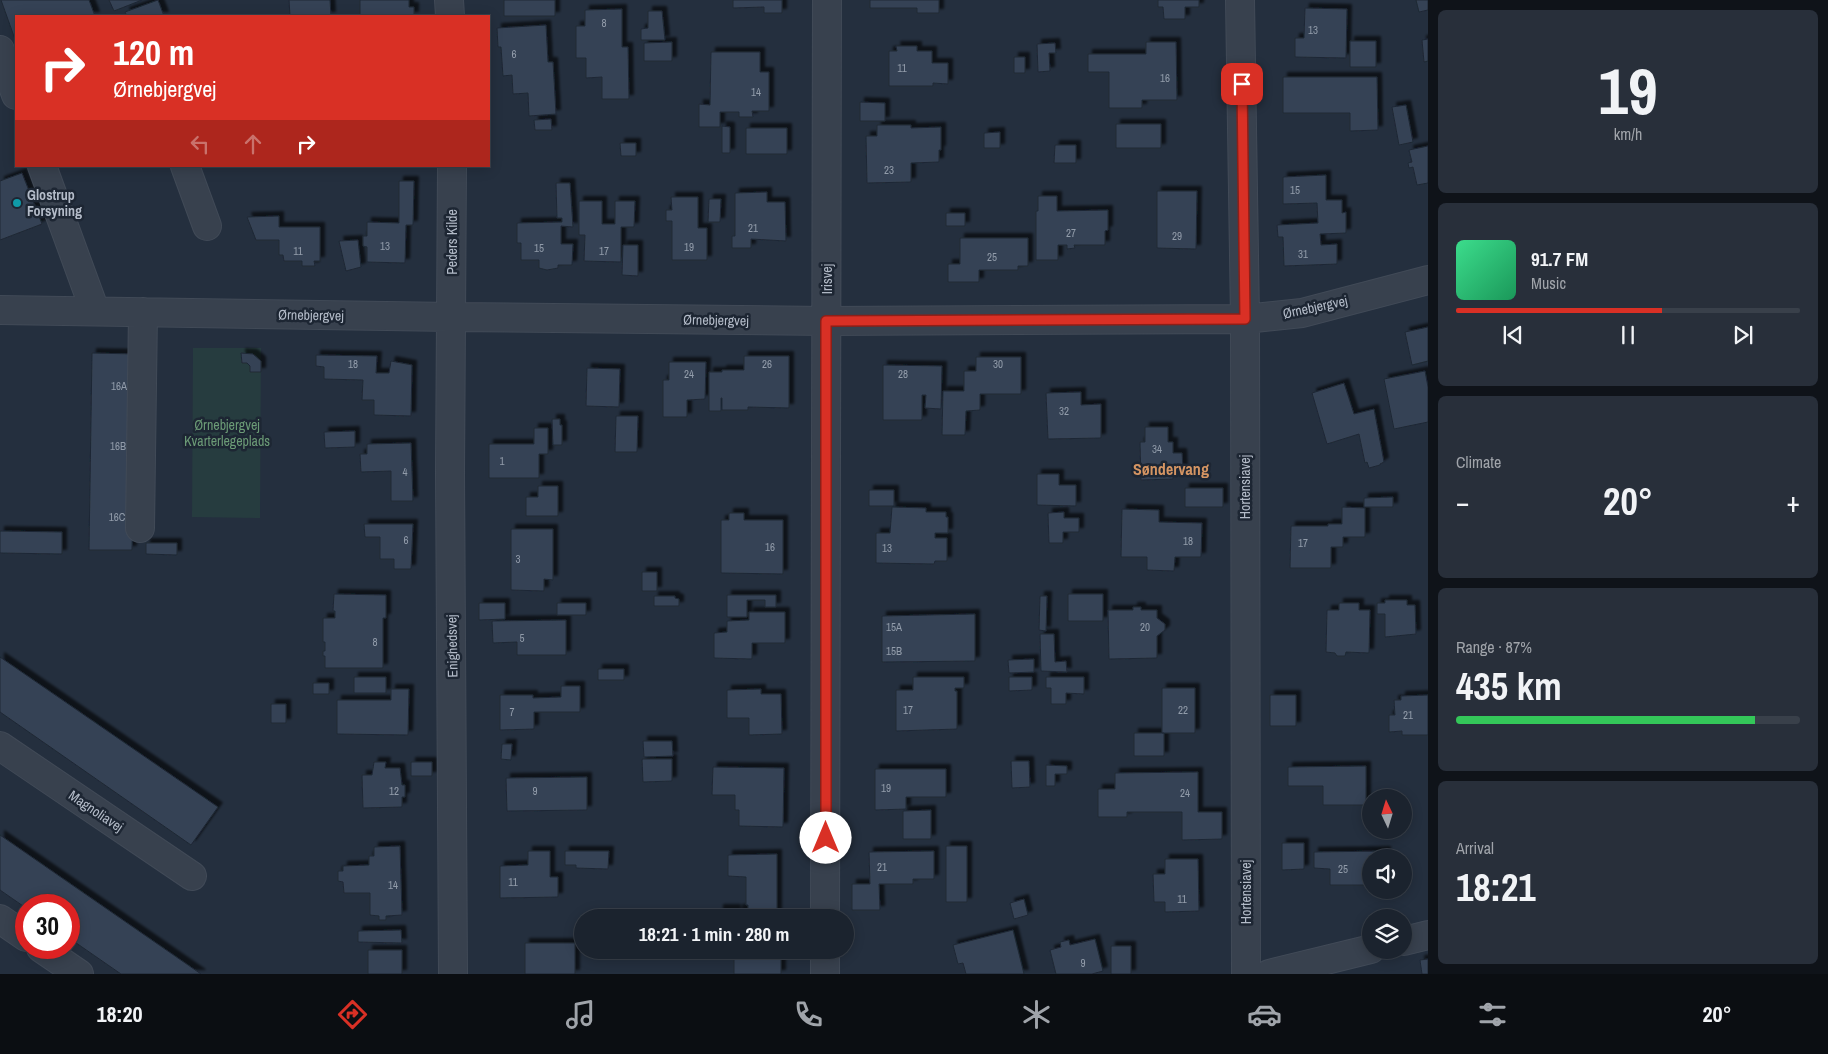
<!DOCTYPE html>
<meta charset="utf-8">
<style>
:root{--surface:#1b232e;--page:#282f3a;--text:#f1f3f6;--muted:#a0a4aa;--line:#39404a;--accent:#d93025}
body{margin:0;font-family:"Archivo Narrow",sans-serif;background:var(--page);color:var(--text);height:100vh;display:flex;flex-direction:column;font-size:19px;white-space:nowrap}
*{box-sizing:border-box;margin:0}
p{font-size:16px;color:var(--muted)}
.icon{flex:none;width:28px;height:28px;fill:none;stroke:currentColor;stroke-width:2;stroke-linecap:round;stroke-linejoin:round}
.map{position:relative;flex:1;overflow:hidden}
.panel{display:flex;flex-direction:column;gap:10px;padding:10px;background:#0f1319;width:400px}
.panel>*{flex:none}
.guide{position:absolute;left:15px;top:15px;width:475px;height:152px;border-radius:0px;box-shadow:0 2px 12px #0003,0 0 0 1px var(--line);background:#d93025;color:#fff;overflow:hidden}
.needle{width:32px;rotate:356deg}
.controls{position:absolute;left:1362px;top:789px;display:grid;gap:10px}
.controls a{display:grid;place-items:center;width:50px;height:50px;border-radius:50%;background:var(--surface);box-shadow:0 2px 12px #0003,0 0 0 1px var(--line);font-size:25px}
.speed{position:absolute;left:15px;top:894px;display:flex;gap:10px;font-size:25px;font-weight:700;text-align:center}
.speed>*{display:grid;place-content:center;width:65px;height:65px;border-radius:50%;background:var(--surface);box-shadow:0 2px 12px #0003,0 0 0 1px var(--line);line-height:1}
.speed .limit{border:8px solid #d22;background:#fff;color:#111}
.pin{position:absolute;display:grid;place-items:center;width:42px;height:42px;color:#fff;margin:-21px;border-radius:10px;box-shadow:0 2px 8px #0006}
.me{position:absolute;width:55px;margin:-28px;rotate:0deg;stroke-linejoin:round;filter:drop-shadow(0 0 4px #0008)}
.turn{display:flex;align-items:center;gap:18px;height:105px;padding:0 15px;font-size:22px}
.turn .icon{width:65px;height:65px;stroke-width:2.5}
.turn b{display:block;font-size:35px;line-height:42px}
.lanes{display:flex;align-items:center;height:48px;padding:0 15px;background:#0003;justify-content:center;gap:25px;direction:ltr}
.lanes .off{opacity:.35}
.big{font-size:38px;font-weight:800;line-height:1.1}
.panel .card{flex:1;display:flex;flex-direction:column;justify-content:center;gap:8px;min-width:0;padding:0 18px;border-radius:8px;background:var(--page)}
.panel .dial{align-items:center;gap:0}
.dial b{font-size:65px;line-height:1}
.song{display:flex;align-items:center;gap:15px}
.cover{width:60px;height:60px;border-radius:8px;background:linear-gradient(135deg,hsl(150 70% 55%),hsl(150 70% 35%))}
.played{height:5px;border-radius:2px;background:linear-gradient(90deg,var(--accent) 60%,var(--line) 60%)}
.keys{display:flex;justify-content:space-around;direction:ltr}
.heat{display:flex;justify-content:space-between;align-items:center;font-size:28px;direction:ltr}
.charge{height:8px;border-radius:4px;background:linear-gradient(90deg,#34c759 87%,var(--line) 0)}
.trip{position:absolute;left:574px;top:909px;width:280px;height:50px;border-radius:25px;background:var(--surface);box-shadow:0 2px 12px #0003,0 0 0 1px var(--line);font-weight:800;line-height:50px;text-align:center}
.menu{display:flex;height:80px;justify-content:space-around;align-items:center;background:#0b0e12;color:var(--muted)}
.menu .icon{width:35px;height:35px}
.menu .on{color:var(--accent)}
.menu b{font-size:22px;color:var(--text)}
main{display:flex;flex:1;min-height:0}
.map>svg:first-child{display:block}
</style>
<main>
<div class="map">
<svg width="1428" height="974" viewBox="0 0 1428 974">
<defs>
<filter id="shadow"><feDropShadow dx="4.5" dy="-4.5" stdDeviation="1" flood-color="#0009"/></filter>
</defs>
<rect width="100%" height="100%" fill="#242f3e"/>
<path fill="#263c3f" d="M193 348H261L260 518 192 517Z"/>
<path fill="#364354" stroke="#1f2835" filter="url(#shadow)" d="M1 0H89L95 16H16V42Z
M109 0H142L114 11Z
M158 0 164 16H127L125 12Z
M289 0H330L331 16H290Z
M360 0H409V7H414V16H360Z
M504 0H555V16H504Z
M733 0H782V13H764V7L733 8Z
M870 0H939V13H917V8H870Z
M1158 0H1199V7H1185V19H1164L1163 7H1158Z
M1416 0H1428V10L1419 12Z
M1305 8 1347 9 1346 58 1295 57V38H1304Z
M622 9V47H628L629 99H602V77L586 78V58H576V26H585V10Z
M648 11H662L665 40H641V29L648 28Z
M546 25 548 62H553L556 114 529 116 528 93 513 94 512 75 503 76 501 47H498L497 28Z
M1428 39V61L1424 62 1422 40Z
M1350 41H1376V67H1350Z
M672 42V61H644V43Z
M1146 42H1176L1177 100H1142V108H1109V72H1088V54H1146Z
M1055 43 1056 53H1049L1050 71 1038 72 1037 44Z
M896 46H917V51H932V63H948V84L933 83V86H889V51H897Z
M711 52H760V72H769V111H752L753 117H739V112H720V127H699V104L710 105Z
M1014 57H1025V73H1014Z
M1283 77H1377L1378 130 1350 131V113H1283Z
M860 102 885 103V121H860Z
M1406 105 1413 142 1399 145 1392 107Z
M551 119 552 130H535L534 120Z
M1116 124H1161V148H1116Z
M877 125H911V128L941 127V150H939V162L911 163V182L867 183 866 136H877Z
M722 126 730 127V153H722Z
M746 128H787V154H746Z
M1000 132V148H984V133Z
M620 143H636V156H621Z
M1055 145H1076V163H1054Z
M1428 146V183L1417 185 1413 167 1409 168 1408 163 1412 162 1409 150Z
M22 173 42 224 0 240V181Z
M1326 175V200H1342V213L1346 212V233L1320 234 1321 245 1337 244V264L1284 266 1283 237H1278L1277 225 1318 223 1317 203 1283 204V177Z
M399 181H414L413 225H406L405 263 367 262V247L363 246V236H367V222L399 223Z
M556 183H570L573 227 561 226V244H573L572 265H558V268L547 270 539 268V260H521V243H517V223L562 222V218H557Z
M1157 191H1197L1196 249 1157 248Z
M767 192V202H785L786 241 751 239V248H732V236H735V193Z
M1038 196H1057V211L1108 210V230L1105 231V245H1074L1075 248 1067 249V245H1058V260H1036V211H1038Z
M671 197H698V228H707V260H672V221H666V210H672Z
M709 199H721L720 222H708Z
M579 201H602V224H615V201H635L634 227H621V262L584 261 585 235H579Z
M946 213H965V226H946Z
M279 216V227H320V261H314L315 266H302V261H284L283 255H279V240H256L247 217Z
M960 238H1028V266H1018V270H979V282H948V264H960Z
M358 240 361 267 346 271 339 241Z
M623 245H638V276L622 275Z
M1428 327V361L1412 365 1405 332Z
M92 353 135 354 132 550H89Z
M241 353 253 354 261 361V372H250V366L247 363H242Z
M316 355 377 356 376 373H389L391 361 412 365 411 416 374 415V400H362L363 380 324 379V367L316 366Z
M744 356H789V408L748 407V410H722V398H721V411H709V372H722V370H744Z
M976 357H1021V394H980V410L966 411 965 435H942L943 391H964V371H976Z
M669 362H706L705 399 687 400V417H663V380H669Z
M883 365 942 366 941 409 925 408 926 395H922V420H883Z
M587 368 620 369 619 407 586 406Z
M1425 371 1428 387V422L1394 429 1384 379Z
M1344 383 1354 414 1374 409 1384 462 1380 464V465L1369 468 1367 462 1365 463 1359 434 1327 444 1312 393Z
M1081 392V405L1101 404V438L1048 439 1046 393Z
M616 416H638L637 452H615Z
M552 419H560V425H562V445H553Z
M1145 427H1168V442H1173V453H1182L1183 469H1173V479L1141 480 1140 442H1145Z
M534 428H548V454H539V478H489V444H534Z
M355 431V447L325 448 324 432Z
M411 443 413 501H391V471L361 472 360 454H367V444Z
M1037 474H1059V485H1076V506L1037 505Z
M538 486H558V516H526V497H538Z
M1185 488H1223V507H1185Z
M869 490H894V506H869Z
M1393 497V507H1364V498Z
M892 507 926 508V512H946V517H948V533H935V538H947V561H935L934 564 876 563V533H890Z
M1342 507 1365 508V537H1343V547H1331V568H1290L1291 526H1328V524H1342Z
M1122 509 1159 510V522L1202 523 1201 557H1175L1174 571 1147 570V557H1121Z
M1064 512V518H1079V532H1063V543H1049L1048 513Z
M729 513H744V520H783V574L721 573V520H729Z
M364 524H413L411 569H394V559H380V537H365Z
M511 529H553V580L544 579V591L511 590Z
M0 531 62 532V554L0 553Z
M146 543H177V555L146 554Z
M642 572H657V591H642Z
M334 594 386 595V618H383V668H325V656H323V651H325V642H323V618H335V611H333Z
M1068 594H1103V621H1068Z
M727 595H776V607H765V600H747V617H727Z
M654 596H675V598L679 599V606H654Z
M1040 596H1047L1046 631 1039 630Z
M1385 600H1407V605H1415L1416 634 1385 637V614H1377V603H1385Z
M479 603H505V619L479 620Z
M557 603H586V615H557Z
M1339 603H1359V610H1370L1369 653 1346 652 1345 656H1337L1335 653 1326 652 1327 610H1339Z
M1133 607H1141V610H1157V618L1165 624V630L1157 636V658L1109 659 1108 610H1133Z
M749 612H785V643H752V659L714 658V633L727 632V621L749 620Z
M975 614V661L882 662V616Z
M566 620V655H517V642L493 643 492 621Z
M1040 634H1054L1055 662 1066 661 1067 672 1041 671Z
M0 657 218 807 191 845 0 712Z
M1034 659V672L1009 673 1008 660Z
M598 669H624V680H598Z
M354 677H386V693H354Z
M913 677H964V688H955V691H957V729L896 731V690H913Z
M1009 677H1032V690L1009 691Z
M1046 677H1084V694L1066 693V704H1051V688H1046Z
M313 683H329V694H313Z
M561 686H580V712H534V729L500 730V695H533V698L561 697Z
M1162 688H1195V733H1162Z
M391 689H409L408 735 337 734V700H391Z
M761 689V694H781L782 734 749 735V718H727V690Z
M1270 695H1296V726H1270Z
M1428 695V735H1402V731L1389 732V715H1395L1394 700H1401V696Z
M271 704H286V723H271Z
M1134 733H1164V756H1134Z
M643 741H672L673 756 644 757Z
M502 744H512L511 760 501 759Z
M642 759H672V781L643 782Z
M1011 761H1029L1030 787 1012 788Z
M374 762H386L385 768H400L402 785H405V797H402V807L363 808 362 775H372Z
M411 762H432V776H411Z
M1046 765 1067 766V774H1055V786H1046Z
M1366 766V805H1323V786H1288V767Z
M713 767 784 768 783 827 739 826V810H735V795H712Z
M875 769H946V797H906V809L875 810Z
M1198 772V812H1222V839L1182 840V812H1127V817H1098V789H1115V773Z
M587 777V810L507 811 506 778Z
M931 810V839H903V811Z
M0 835 201 974H121L69 938V905H26V908L0 890Z
M1282 843H1304V869L1282 870Z
M400 846 402 915 386 916V920H379V916L370 915V893H344L343 882 338 881V871H343V866L369 865V856H374V847Z
M946 846H967V902H946Z
M528 851H550V877H558V897L500 898V866L528 865Z
M565 851H609L608 869 576 868V865H565Z
M934 851V879H913V884H879L880 910H852V884H870L869 852Z
M1386 851V858H1371V885H1330V869L1314 868V852Z
M777 854V918H738V909H748V905H746V877L728 876V855Z
M1165 859H1198L1199 911 1165 912V902H1154L1153 874H1165Z
M1024 899 1028 915 1014 919 1010 903Z
M719 909H736V918H719Z
M401 930 402 943 358 942V931Z
M1013 930 1024 974H966L963 963 958 964 953 945Z
M1095 939 1103 971 1092 974H1056L1050 950 1061 947 1060 942 1069 940 1070 945Z
M525 943H575V974H525Z
M1111 946H1131V974H1111Z
M368 950H402V974H368Z
M781 955V974H734V956Z
M1428 959V974H1422L1420 960Z"/>
<g fill="none" stroke-linecap="round" stroke-linejoin="round">
<defs>
<path id="minor" d="M449 0 450 16
M1240 0 1245 319 1246 974
M0 50 16 95
M42 166 95 311
M185 166 207 226
M452 166 450 473 453 974
M0 310 452 317 826 321 1245 319 1302 313 1428 280
M140 528 143 312
M0 746 192 876
M825 918 827 0
M0 919 26 937
M1404 941 1428 935
M41 948 79 974
M825 974V950
M1269 974 1371 949"/>
</defs>
<use href="#minor" stroke="#414a57" stroke-width="30"/>
<use href="#minor" stroke="#38414e" stroke-width="28"/>
</g>
<g fill="none" stroke-linecap="round" stroke-linejoin="round">
<defs>
<path id="route" d="M826 838V321L1245 319 1242 84"/>
</defs>
<use href="#route" stroke="#8d1f18" stroke-width="12"/>
<use href="#route" stroke="#d93025" stroke-width="9"/>
</g>
<circle fill="#0f9aa8" stroke="#1d2633" stroke-width="2" cx="17" cy="203" r="5"/>
<g text-anchor="middle" stroke-width="5" stroke-linejoin="round" paint-order="stroke">
<g font-size="11" fill="#929caa">
<text x="604" y="27">8</text>
<text x="1313" y="34">13</text>
<text x="514" y="58">6</text>
<text x="902" y="72">11</text>
<text x="1165" y="82">16</text>
<text x="756" y="96">14</text>
<text x="889" y="174">23</text>
<text x="1295" y="194">15</text>
<text x="753" y="232">21</text>
<text x="1071" y="237">27</text>
<text x="1177" y="240">29</text>
<text x="385" y="250">13</text>
<text x="689" y="251">19</text>
<text x="539" y="252">15</text>
<text x="298" y="255">11</text>
<text x="604" y="255">17</text>
<text x="1303" y="258">31</text>
<text x="992" y="261">25</text>
<text x="353" y="368">18</text>
<text x="767" y="368">26</text>
<text x="998" y="368">30</text>
<text x="689" y="378">24</text>
<text x="903" y="378">28</text>
<text x="119" y="390">16A</text>
<text x="1064" y="415">32</text>
<text x="118" y="450">16B</text>
<text x="1157" y="453">34</text>
<text x="502" y="465">1</text>
<text x="405" y="476">4</text>
<text x="117" y="521">16C</text>
<text x="406" y="544">6</text>
<text x="1188" y="545">18</text>
<text x="1303" y="547">17</text>
<text x="770" y="551">16</text>
<text x="887" y="552">13</text>
<text x="518" y="563">3</text>
<text x="894" y="631">15A</text>
<text x="1145" y="631">20</text>
<text x="522" y="642">5</text>
<text x="375" y="646">8</text>
<text x="894" y="655">15B</text>
<text x="908" y="714">17</text>
<text x="1183" y="714">22</text>
<text x="512" y="716">7</text>
<text x="1408" y="719">21</text>
<text x="886" y="792">19</text>
<text x="394" y="795">12</text>
<text x="535" y="795">9</text>
<text x="1185" y="797">24</text>
<text x="882" y="871">21</text>
<text x="1343" y="873">25</text>
<text x="513" y="886">11</text>
<text x="393" y="889">14</text>
<text x="1182" y="903">11</text>
<text x="1083" y="967">9</text>
</g>
<g font-size="14" font-weight="bold" fill="#b4bcc9" stroke="#1d2633" text-anchor="start">
<text x="27" y="200">Glostrup<tspan x="27" dy="16">Forsyning</tspan></text>
</g>
<g font-size="14" fill="#b4bcc9" stroke="#1d2633">
<text transform="translate(452 242) rotate(-90)" y="5">Peders Kilde</text>
<text transform="translate(827 279) rotate(-90)" y="5">Irisvej</text>
<text transform="translate(1315 307) rotate(-12)" y="5">Ørnebjergvej</text>
<text transform="translate(311 315) rotate(1)" y="5">Ørnebjergvej</text>
<text transform="translate(716 320) rotate(1)" y="5">Ørnebjergvej</text>
<text transform="translate(1245 487) rotate(-90)" y="5">Hortensiavej</text>
<text transform="translate(452 646) rotate(-91)" y="5">Enighedsvej</text>
<text transform="translate(96 811) rotate(34)" y="5">Magnoliavej</text>
<text transform="translate(1246 892) rotate(-90)" y="5">Hortensiavej</text>
</g>
<g font-size="14" fill="#6b9a76" stroke="#1d2633">
<text x="227" y="430">Ørnebjergvej<tspan x="227" dy="16">Kvarterlegeplads</tspan></text>
</g>
<g font-size="16" font-weight="bold" fill="#d59563" stroke="#1d2633">
<text x="1171" y="475">Søndervang</text>
</g>
</g>
</svg>
<div class="controls">
<a><svg class="needle" viewBox="-14 -14 28 28"><path d="M0-13l5 13h-10z" fill="#e53935"/><path d="M0 13l5-13h-10z" fill="#a0a4aa"/></svg></a>
<a><svg class="icon" aria-label="sound" viewBox="0 0 24 24"><path d="M4 9h4l5-4v14l-5-4H4zM17 9q2 3 0 6"/></svg></a>
<a><svg class="icon" aria-label="layers" viewBox="0 0 24 24"><path d="M12 4l9 5-9 5-9-5zM3 14l9 5 9-5"/></svg></a>
</div>
<div class="speed"><div class="limit">30</div></div>
<div class="pin" style="left:1242px;top:84px;background:#d93025"><svg class="icon" aria-label="arrive" viewBox="0 0 24 24"><path d="M6 21V4h12l-3 4 3 4H6"/></svg></div>
<svg class="me" style="left:826px;top:838px" viewBox="-20 -20 40 40"><circle r="19" fill="#fff"/><path d="M0-13L10 11 0 6-10 11z" fill="#d93025"/></svg>
<div class="trip">18:21 · 1 min · 280 m</div>
<div class="guide">
<div class="turn"><svg class="icon" aria-label="right" viewBox="0 0 24 24"><path d="M7 20v-9h11M14 6l5 5-5 5"/></svg><div><b>120 m</b>Ørnebjergvej</div></div>
<div class="lanes"><svg class="icon off" aria-label="left" viewBox="0 0 24 24"><path d="M17 20v-9H6M10 6l-5 5 5 5"/></svg><svg class="icon off" aria-label="ahead" viewBox="0 0 24 24"><path d="M12 20V5M6 11l6-6 6 6"/></svg><svg class="icon" aria-label="right" viewBox="0 0 24 24"><path d="M7 20v-9h11M14 6l5 5-5 5"/></svg></div>
</div>
</div>
<section class="panel">
<div class="card dial"><b>19</b><p>km/h</p></div>
<div class="card">
<div class="song"><i class="cover"></i><div><b>91.7 FM</b><p>Music</p></div></div>
<div class="played"></div>
<div class="keys"><svg class="icon" aria-label="previous" viewBox="0 0 24 24"><path d="M18 5L8 12l10 7zM5 5v14"/></svg><svg class="icon" aria-label="pause" viewBox="0 0 24 24"><path d="M8 5v14M16 5v14"/></svg><svg class="icon" aria-label="next" viewBox="0 0 24 24"><path d="M6 5l10 7-10 7zM19 5v14"/></svg></div>
</div>
<div class="card"><p>Climate</p>
<div class="heat"><a>−</a><b class="big">20°</b><a>+</a></div>
</div>
<div class="card"><p>Range · 87%</p><b class="big">435 km</b><div class="charge"></div></div>
<div class="card"><p>Arrival</p><b class="big">18:21</b></div>
</section>
</main>
<nav class="menu">
<b>18:20</b>
<svg class="icon on" aria-label="directions" viewBox="0 0 24 24"><path d="M12 3l9 9-9 9-9-9zM9 14v-3h6M13 9l2 2-2 2"/></svg>
<svg class="icon" aria-label="music" viewBox="0 0 24 24"><path d="M9 18V5l10-2v13"/><circle cx="6" cy="18" r="3"/><circle cx="16" cy="16" r="3"/></svg>
<svg class="icon" aria-label="phone" viewBox="0 0 24 24"><path d="M5 4h4l2 5-3 2q2 4 5 5l2-3 5 2v4C11 20 4 13 5 4z"/></svg>
<svg class="icon" aria-label="climate" viewBox="0 0 24 24"><path d="M12 3v18M4 7l16 10M4 17L20 7"/></svg>
<svg class="icon" aria-label="car" viewBox="0 0 24 24"><path d="M5 17H2v-5l4-1 3-4h7l3 4 3 1v5h-3M9 17h6M6 11h13"/><circle cx="7" cy="17" r="2"/><circle cx="17" cy="17" r="2"/></svg>
<svg class="icon" aria-label="filters" viewBox="0 0 24 24"><path d="M4 7h16M4 17h16"/><circle cx="9" cy="7" r="2"/><circle cx="15" cy="17" r="2"/></svg>
<b>20°</b>
</nav>
